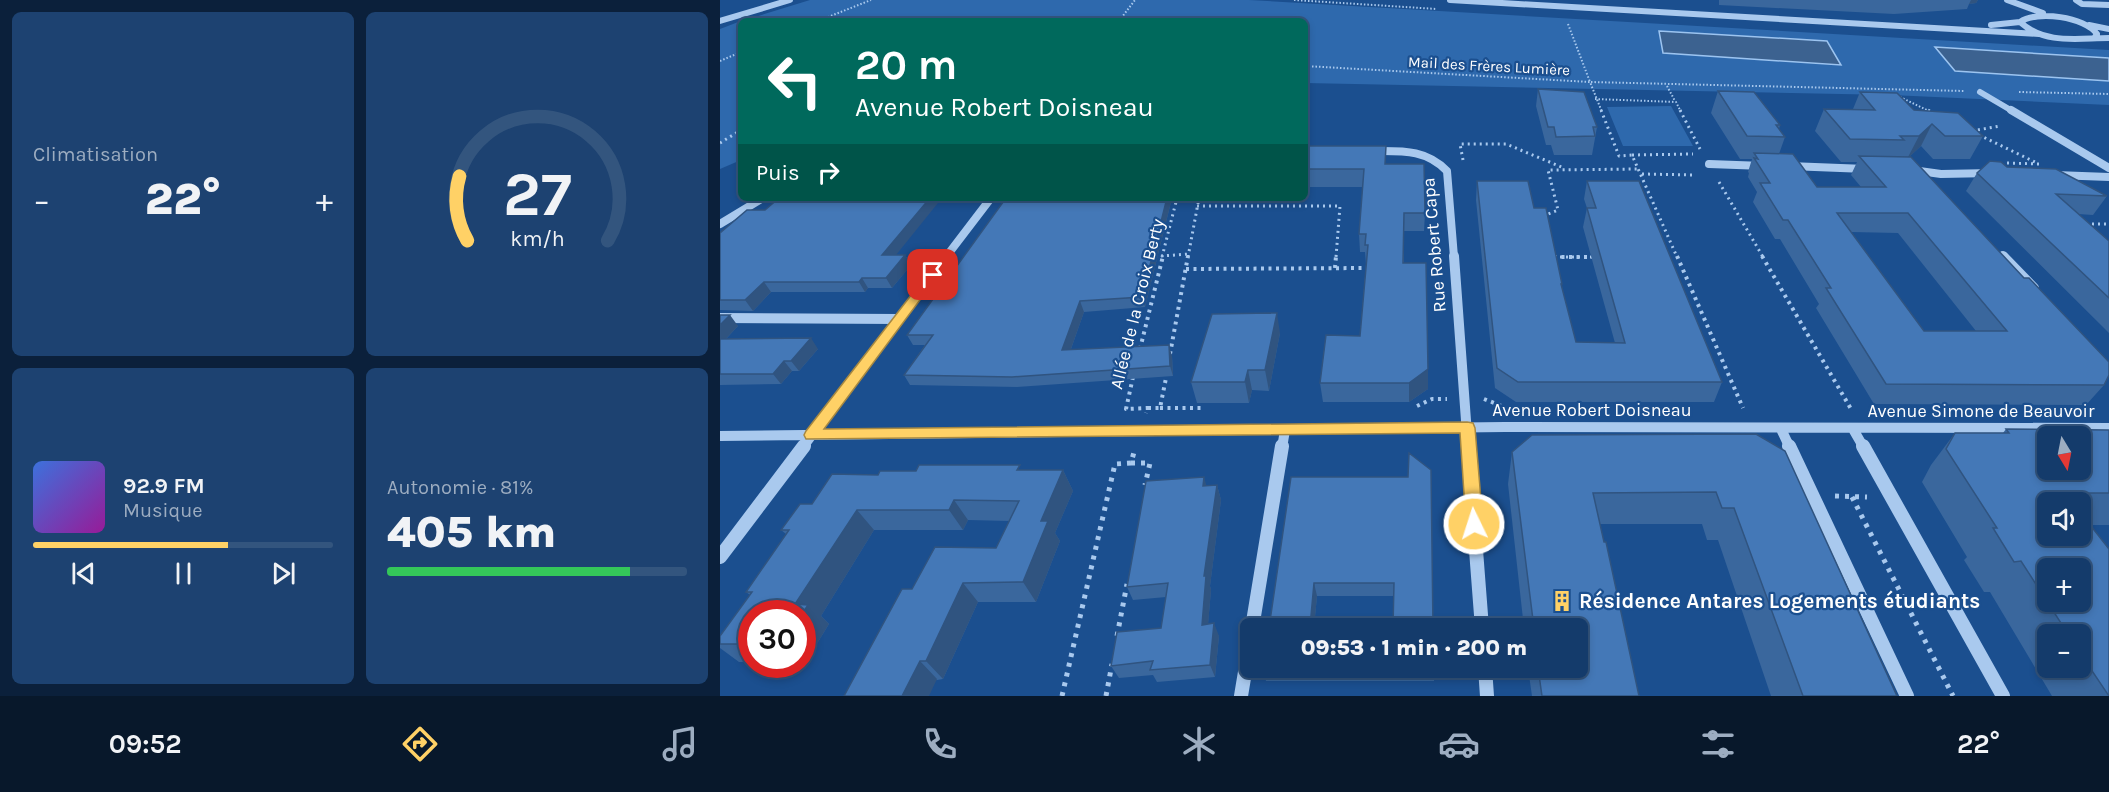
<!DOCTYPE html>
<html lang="fr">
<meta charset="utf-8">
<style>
:root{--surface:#143b6b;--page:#1d4271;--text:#f1f3f6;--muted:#9dadc1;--line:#33557e;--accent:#ffd166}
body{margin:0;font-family:Karla,sans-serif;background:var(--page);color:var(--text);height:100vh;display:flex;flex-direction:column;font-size:22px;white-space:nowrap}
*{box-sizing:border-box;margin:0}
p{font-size:20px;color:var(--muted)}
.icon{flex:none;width:33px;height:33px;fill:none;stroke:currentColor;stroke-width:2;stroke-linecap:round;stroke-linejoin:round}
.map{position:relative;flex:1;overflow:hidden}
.drawer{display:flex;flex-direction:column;gap:12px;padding:12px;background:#0b203b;width:720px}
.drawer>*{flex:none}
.guide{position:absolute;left:18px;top:18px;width:570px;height:183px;border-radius:9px;box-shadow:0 3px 9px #0003,0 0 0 2px var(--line);background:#00695c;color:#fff;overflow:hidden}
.needle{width:39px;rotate:170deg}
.tools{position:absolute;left:1317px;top:426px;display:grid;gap:12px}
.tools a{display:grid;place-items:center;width:54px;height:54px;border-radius:9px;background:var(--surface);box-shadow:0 3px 9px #0003,0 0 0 2px var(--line);font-size:30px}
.speed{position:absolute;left:18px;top:600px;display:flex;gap:12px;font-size:30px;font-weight:700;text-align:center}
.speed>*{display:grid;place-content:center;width:78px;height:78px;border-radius:50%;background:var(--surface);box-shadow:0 3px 9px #0003,0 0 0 2px var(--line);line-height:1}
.speed .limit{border:9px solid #d22;background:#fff;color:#111}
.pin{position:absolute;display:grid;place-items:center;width:51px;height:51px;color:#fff;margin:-26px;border-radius:12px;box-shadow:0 3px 9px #0006}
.me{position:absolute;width:66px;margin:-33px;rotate:356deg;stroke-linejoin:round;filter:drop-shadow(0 0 4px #0008)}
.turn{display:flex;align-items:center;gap:21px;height:126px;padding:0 18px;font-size:27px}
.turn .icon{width:78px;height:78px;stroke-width:2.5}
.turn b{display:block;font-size:42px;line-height:51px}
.then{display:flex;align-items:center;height:57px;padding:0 18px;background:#0003;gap:12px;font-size:22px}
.big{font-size:45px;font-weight:800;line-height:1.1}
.drawer .card{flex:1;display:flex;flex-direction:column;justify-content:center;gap:9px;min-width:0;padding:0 21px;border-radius:9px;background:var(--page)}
.drawer .dial{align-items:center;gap:0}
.dial svg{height:156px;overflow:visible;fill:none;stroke:var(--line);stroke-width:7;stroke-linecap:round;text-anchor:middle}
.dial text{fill:var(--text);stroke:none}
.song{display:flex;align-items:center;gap:18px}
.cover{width:72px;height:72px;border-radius:9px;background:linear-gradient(135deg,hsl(220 70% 55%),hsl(300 70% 35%))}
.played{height:6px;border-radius:3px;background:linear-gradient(90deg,var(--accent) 65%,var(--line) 65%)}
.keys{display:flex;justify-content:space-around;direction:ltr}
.heat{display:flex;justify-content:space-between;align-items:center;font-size:33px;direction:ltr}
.charge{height:9px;border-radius:4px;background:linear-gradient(90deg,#34c759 81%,var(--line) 0)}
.drawer .tiles{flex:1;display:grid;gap:12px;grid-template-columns:repeat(2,1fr)}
.trip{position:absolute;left:520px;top:618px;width:348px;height:60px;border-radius:9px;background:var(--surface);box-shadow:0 3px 9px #0003,0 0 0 2px var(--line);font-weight:800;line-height:60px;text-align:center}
.tabs{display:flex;height:96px;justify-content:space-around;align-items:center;background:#08182b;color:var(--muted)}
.tabs .icon{width:42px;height:42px}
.tabs .selected{color:var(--accent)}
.tabs b{font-size:27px;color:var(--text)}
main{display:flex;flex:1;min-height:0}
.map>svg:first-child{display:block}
</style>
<main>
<section class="drawer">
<div class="tiles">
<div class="card"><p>Climatisation</p>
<div class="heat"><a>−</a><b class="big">22°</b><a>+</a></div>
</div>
<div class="card dial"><svg viewBox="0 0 100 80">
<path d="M14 69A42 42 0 1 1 86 69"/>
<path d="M14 69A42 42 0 0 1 10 36" stroke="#ffd166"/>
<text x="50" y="56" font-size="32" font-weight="700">27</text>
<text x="50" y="72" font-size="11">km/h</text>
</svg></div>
<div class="card">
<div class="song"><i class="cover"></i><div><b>92.9 FM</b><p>Musique</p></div></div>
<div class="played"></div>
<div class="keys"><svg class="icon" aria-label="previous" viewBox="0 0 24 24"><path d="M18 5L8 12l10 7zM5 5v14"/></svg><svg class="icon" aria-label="pause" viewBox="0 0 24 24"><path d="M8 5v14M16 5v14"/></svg><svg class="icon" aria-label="next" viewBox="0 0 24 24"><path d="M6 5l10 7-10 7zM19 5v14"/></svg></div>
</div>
<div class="card"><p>Autonomie · 81%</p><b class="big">405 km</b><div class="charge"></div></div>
</div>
</section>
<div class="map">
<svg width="1389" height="696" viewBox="0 0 1389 696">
<rect width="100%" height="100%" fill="#1b4f8f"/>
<path fill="#2e69ad" d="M90 0H529L1389 50V105L1171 95 585 83V21H22Z
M21 21V160L0 169V29Z
M951 106 973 146H903L887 107Z"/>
<path fill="#3c6290" stroke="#9cc4f0" stroke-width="1.5" d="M939 31 1107 41 1121 65 943 53Z
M1215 47 1389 58V81L1235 71Z"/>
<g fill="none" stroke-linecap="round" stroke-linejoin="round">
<path stroke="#a9c9ee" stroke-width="2" stroke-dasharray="1.5 2" stroke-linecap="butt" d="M574 0 717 9
M98 21 151 0
M399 21 415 0
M848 24 870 82 1244 91
M0 61 21 52
M585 66 870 82 882 112
M947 86 955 101
M1299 92 1389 94
M1180 97 1211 112
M875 99 956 102 961 112"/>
<path stroke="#a9c9ee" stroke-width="3" stroke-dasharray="2 4" stroke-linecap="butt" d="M881 110 899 156 912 155 957 257
M960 110 980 149
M1208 110 1211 112
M1252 131 1280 126
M1259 135 1317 163
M0 143 21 130
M912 155 973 154
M743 160 740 144H786L844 168
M1287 163 1319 164
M922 174 974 175
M999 182 1043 257
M477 206H620L616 257
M823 216 838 210 828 170 919 169
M1366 224H1389
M441 256 469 254
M442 257 457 198
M468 257 479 198
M834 257H874"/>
<path stroke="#a9c9ee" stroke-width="4" stroke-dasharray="3 4.5" stroke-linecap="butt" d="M957 256 1023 408
M1042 256 1131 409
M834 257H874
M615 268 616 256
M466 269 648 268
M420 349 443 256
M450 354 468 256
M413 377 406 409 428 408 426 413
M764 399 782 406
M697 406 712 399H727
M428 408H440L447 373
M440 408H483"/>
<path stroke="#a9c9ee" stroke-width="5" stroke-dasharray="4 6" stroke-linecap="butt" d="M411 463H430L425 485
M1115 496 1147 497
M1132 497 1233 696
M397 636 407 584
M342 696 395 464 411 463 414 452
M386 696 392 664"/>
<path stroke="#a9c9ee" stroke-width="6" d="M730 0 1319 34
M1287 0 1323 13
M1356 0 1362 4 1389 5
M0 21 70 0
M1271 25 1300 22
M1369 25 1389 29
M1375 37 1377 34C1365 17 1317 10 1300 22 1325 45 1358 38 1389 38
M1260 92 1294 112"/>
<path stroke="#a9c9ee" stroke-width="8" d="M1291 110 1389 168
M653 151C682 151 706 149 727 171L734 257
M989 164 1044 166
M1069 166 1146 169
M1192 170 1221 174 1272 173
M1335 175 1389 177
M0 224 43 198
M226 257 271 198"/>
<path stroke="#a9c9ee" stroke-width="10" d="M734 256 748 448
M1283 256 1314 288
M0 318 179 319
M1061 429 1070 448
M1133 429 1144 448
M0 436 785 427 1389 428
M82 448 227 256
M562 448 565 430"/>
<path stroke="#a9c9ee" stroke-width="14" d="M748 446 762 628
M1069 446 1187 696
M1143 446 1283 696
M0 557 84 446
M532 628 562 446
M765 668 767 696
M521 696 531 636"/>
</g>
<path fill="#3a679d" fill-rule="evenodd" d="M999 0H1258L1256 3 1249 4 1247 9 1174 14 999 5Z
M818 89 877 127 872 155H834L831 145H826L816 106Z
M998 91 1060 125 1059 129 1065 137 1059 154 1097 187H1141L1131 175 1137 162H1121L1095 131 1104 109H1133L1140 92 1194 110 1263 136 1250 159H1213L1201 146 1189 157 1384 385 1366 405 1154 404 1096 308 1099 304 1060 239H1055L1033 202 1037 192 1028 177 1029 173 1028 172 1032 159H1020L991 113ZM1131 232 1178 233 1256 331H1204Z
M585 146 667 164 705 213 704 231H684V263L708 369V389L689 402H603L600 383 640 336 646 264 645 252H640L639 234 643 187H585Z
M1287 167 1387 196 1373 215 1358 214 1389 241V333L1246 191 1257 173Z
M757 181 814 208 842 284V288L856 342 895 343 863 227 867 208 864 199 867 181 1002 382 994 402H796L775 388 756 200Z
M452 198 425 307 364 312 351 349 452 356 453 376 297 387 190 385 184 375 205 345H193L187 335Z
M0 233 176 255H185L191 265 172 288H148L145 292H51L33 311 0 310Z
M0 315 18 326 6 339 98 349 79 371H72L61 384 0 385Z
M560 333 549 391 532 390 529 403H477L471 382Z
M1286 429 1389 430V525H1370L1389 696H1332L1270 592H1264L1244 560 1247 557 1202 482 1211 465 1235 433H1283ZM1328 502H1360V536ZM1328 634H1360V668H1328Z
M1036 434 1177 696H1051L998 540H987L982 524H880L919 696H812L808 668H858V628H804L788 484 792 452Z
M303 470H343L353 491 335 533 340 541 316 602H258L223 679 124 696 192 589 276 548 290 521 248 520 243 530H154L101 616 109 624 85 663H82V614H32V662H19L0 648V636L30 595 26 592 66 534 61 530 92 504 158 475 196 471Z
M688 477 713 628H549ZM597 596H673V627H594Z
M497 485 501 500 490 586 491 590 488 624 499 636 495 677 437 682 433 675 399 678 391 666 441 628 446 597 413 600 407 587 487 486Z
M543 669H714V681H546Z"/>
<path fill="#305480" d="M1251 0H1258L1256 3 1249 4Z
M1212 124 1201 146 1187 159 1199 136Z
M210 198H222L168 265 162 255Z
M447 198H452L425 307 422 297Z
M185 255 191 265 172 288 166 278Z
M142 278 148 288 145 292 139 282Z
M44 282 51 292 33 311 25 300Z
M360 301 364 312 347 360 342 350Z
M557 313 560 333 549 391 545 370Z
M10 315 18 326 0 345V325Z
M91 338 98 349 79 371 71 361Z
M449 345 452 356 453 376 450 366Z
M64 361 72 371 61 384 53 374Z
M708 369V389L689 402V383Z
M528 370 532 390 529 403 525 382Z
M343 470 353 491 335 533 340 541 316 602 303 582 321 521Z
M484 477 488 491 483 486Z
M497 485 501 500 490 586 491 590 487 638 482 625 484 576Z
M234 500 248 520 243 530 229 510Z
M137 510 154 530 101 616 109 624 85 663 82 661V614L75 604Z
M243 583 258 602 223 679 206 661Z
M594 583 597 596 594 628H590Z
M494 623 499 636 495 677 490 665Z
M200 661 217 679 209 696H182Z"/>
<path fill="#4478b7" stroke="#305480" stroke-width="1.5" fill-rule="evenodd" d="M818 89 864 92 877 127H873L875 136 836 137 834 127H828Z
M998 91 1034 92 1060 125H1056L1065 137 1027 136Z
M1140 92 1177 93 1194 110 1238 113 1263 136H1225L1212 124 1199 136H1180L1184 140 1130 139 1104 109 1155 110Z
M585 146H666L665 164H704L705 213H684L683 263H706L708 369 689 383H600L606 335 640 336 648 245H645L646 234H639L644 169H585Z
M1034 153 1073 154 1097 187H1166L1139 156 1191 157 1304 278H1309L1389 362V375L1384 385 1166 384 1106 288H1111L1068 220H1063L1040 183H1050L1034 158 1038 159ZM1117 213H1188L1287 331H1204Z
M1270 161 1281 162 1287 167 1336 169 1387 196 1336 194 1389 241V298L1257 173Z
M757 181H808L814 208H826L842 284H841L856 342 905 343 867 208H876L867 181H919L1002 382H798L777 368Z
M59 198H210L162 255H185L166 278H142L139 282H44L25 300H0V233L27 210H45Z
M286 198H447L422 297 360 301 342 350 449 345 450 366 292 377 184 375 213 335H187Z
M557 313 545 370H528L525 382H471L492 314Z
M0 315H10L0 325Z
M91 338 71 361H64L53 374H0V339Z
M1286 429 1389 430V493H1363L1369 500H1351L1353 502H1328V536H1360V512L1389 549V696L1360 653V634H1348L1301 561 1294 562 1273 528H1277L1226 449 1235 433H1289ZM1328 436H1360V470H1328ZM1328 568H1360V602H1328Z
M1036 434 1065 451 1177 696H1083L1014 508H1002L996 492 873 493 884 542H886L919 696H822L818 668H858V628H814L792 452 812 435Z
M689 453 711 470 713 628H549L571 477H688ZM594 583H674L673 627H590Z
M199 465H300L297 470H343L321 521H328L303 582 243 583 206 661H200L182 696H124L182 589H192L215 547 276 548 299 501 234 500 229 510H137L75 604 88 605 82 614H32V644H0V636L32 592H26L69 530H61L80 504H92L112 474 158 475 160 471H196Z
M484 477 483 486 497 485 484 576H486L482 625 494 623 490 665 430 670 433 661 391 666 397 632 441 628 448 583 407 587 426 481Z
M543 668H714V669H543Z"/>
<path fill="#ffd166" stroke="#a68842" stroke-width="1.5" d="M213 271 219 275 217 277 104 429 747 422 753 423 755 428 763 524 760 529 754 531 748 529 746 524 740 433 86 439 84 435 86 431 209 272Z"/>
<defs>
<symbol id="building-bare" viewBox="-9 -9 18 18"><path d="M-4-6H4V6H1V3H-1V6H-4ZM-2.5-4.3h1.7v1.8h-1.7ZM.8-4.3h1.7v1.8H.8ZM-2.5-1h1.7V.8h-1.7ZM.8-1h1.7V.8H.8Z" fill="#ffd166" stroke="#1b4f8f" stroke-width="2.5" paint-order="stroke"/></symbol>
</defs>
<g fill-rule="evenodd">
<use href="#building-bare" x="827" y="586" width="30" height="30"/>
</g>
<g text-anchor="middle" stroke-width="4.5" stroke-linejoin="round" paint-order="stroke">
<g font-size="15" fill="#fff" stroke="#1b4f8f">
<text transform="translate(769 66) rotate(3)" y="5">Mail des Frères Lumière</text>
</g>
<g font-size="18" fill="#fff" stroke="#1b4f8f">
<text transform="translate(714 245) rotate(-95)" y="6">Rue Robert Capa</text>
<text transform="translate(417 304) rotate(-76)" y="6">Allée de la Croix Berty</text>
<text x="872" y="416">Avenue Robert Doisneau</text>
<text x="1261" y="417">Avenue Simone de Beauvoir</text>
</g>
<g font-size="21" font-weight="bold" fill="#fff" stroke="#1b4f8f" text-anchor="start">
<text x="859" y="608">Résidence Antares Logements étudiants</text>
</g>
</g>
</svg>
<div class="tools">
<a><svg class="needle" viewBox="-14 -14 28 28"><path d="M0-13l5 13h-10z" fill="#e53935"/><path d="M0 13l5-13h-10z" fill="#9dadc1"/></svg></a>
<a><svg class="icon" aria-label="sound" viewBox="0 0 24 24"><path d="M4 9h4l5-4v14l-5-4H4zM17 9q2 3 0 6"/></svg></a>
<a>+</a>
<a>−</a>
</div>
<div class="speed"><div class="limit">30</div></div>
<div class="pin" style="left:213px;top:275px;background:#d93025"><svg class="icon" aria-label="arrive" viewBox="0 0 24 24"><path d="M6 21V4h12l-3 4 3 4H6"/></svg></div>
<svg class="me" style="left:754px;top:524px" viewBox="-20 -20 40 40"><circle r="17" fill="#ffd166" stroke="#fff" stroke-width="3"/><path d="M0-11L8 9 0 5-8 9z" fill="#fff"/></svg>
<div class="trip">09:53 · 1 min · 200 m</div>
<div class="guide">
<div class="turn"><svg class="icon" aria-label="left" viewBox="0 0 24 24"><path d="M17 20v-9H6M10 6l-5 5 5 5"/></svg><div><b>20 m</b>Avenue Robert Doisneau</div></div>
<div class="then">Puis<svg class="icon" aria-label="right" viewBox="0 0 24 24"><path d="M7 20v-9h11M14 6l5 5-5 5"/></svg></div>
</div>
</div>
</main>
<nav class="tabs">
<b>09:52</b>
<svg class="icon selected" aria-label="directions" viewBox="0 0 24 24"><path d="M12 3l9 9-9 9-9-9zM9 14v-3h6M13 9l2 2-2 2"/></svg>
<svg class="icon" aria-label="music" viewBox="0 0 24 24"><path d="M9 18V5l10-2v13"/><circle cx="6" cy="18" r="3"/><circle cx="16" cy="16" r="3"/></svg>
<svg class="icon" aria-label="phone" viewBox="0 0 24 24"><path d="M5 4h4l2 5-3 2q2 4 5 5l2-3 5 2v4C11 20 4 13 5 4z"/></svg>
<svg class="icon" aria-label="climate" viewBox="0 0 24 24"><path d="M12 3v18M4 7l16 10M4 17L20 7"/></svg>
<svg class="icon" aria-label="car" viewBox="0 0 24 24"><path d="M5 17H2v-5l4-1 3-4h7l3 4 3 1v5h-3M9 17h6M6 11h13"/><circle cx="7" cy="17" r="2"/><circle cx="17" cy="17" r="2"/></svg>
<svg class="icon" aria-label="filters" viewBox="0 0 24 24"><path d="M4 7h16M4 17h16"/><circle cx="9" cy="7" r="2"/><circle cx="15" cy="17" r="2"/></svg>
<b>22°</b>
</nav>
